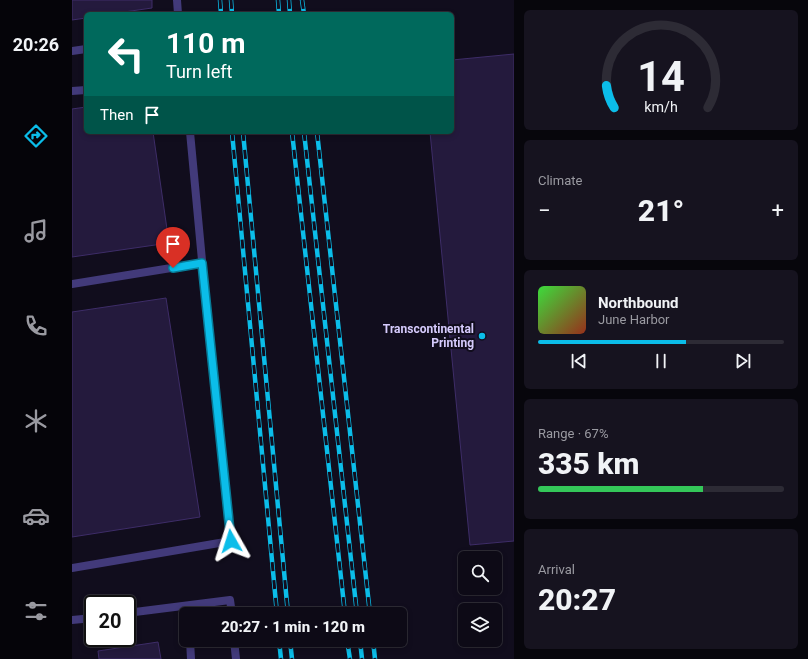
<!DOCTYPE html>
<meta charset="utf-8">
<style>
:root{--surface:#0d0a16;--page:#16131f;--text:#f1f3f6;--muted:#9a9aa1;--line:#2d2b35;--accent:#0bbde9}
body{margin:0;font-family:Roboto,sans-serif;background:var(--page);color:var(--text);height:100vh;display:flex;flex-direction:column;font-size:15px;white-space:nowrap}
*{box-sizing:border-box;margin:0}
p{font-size:13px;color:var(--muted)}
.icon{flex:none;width:22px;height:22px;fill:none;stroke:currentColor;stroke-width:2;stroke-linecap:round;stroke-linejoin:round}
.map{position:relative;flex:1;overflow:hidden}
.details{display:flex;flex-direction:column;gap:10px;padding:10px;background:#07060c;width:294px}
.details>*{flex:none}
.top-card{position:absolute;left:12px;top:12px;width:370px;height:122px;border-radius:6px;box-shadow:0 2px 6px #0003,0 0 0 1px var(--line);background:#00695c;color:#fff;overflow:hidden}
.fabs{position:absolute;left:386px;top:551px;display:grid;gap:8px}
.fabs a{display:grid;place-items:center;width:44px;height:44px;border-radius:6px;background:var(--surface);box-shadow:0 2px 6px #0003,0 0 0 1px var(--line);font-size:20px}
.speed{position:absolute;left:12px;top:595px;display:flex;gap:8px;font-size:20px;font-weight:700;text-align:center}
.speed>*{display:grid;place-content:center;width:52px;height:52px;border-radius:50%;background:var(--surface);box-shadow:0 2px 6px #0003,0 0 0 1px var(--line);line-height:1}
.speed .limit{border:2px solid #111;border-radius:6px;background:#fff;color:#111}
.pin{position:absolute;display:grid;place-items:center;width:34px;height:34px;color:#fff;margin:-41px -17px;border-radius:50% 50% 50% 0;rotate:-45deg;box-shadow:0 0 4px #0007}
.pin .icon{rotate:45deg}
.me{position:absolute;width:44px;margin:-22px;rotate:354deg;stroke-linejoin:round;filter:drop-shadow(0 0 3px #0008)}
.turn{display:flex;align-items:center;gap:14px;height:84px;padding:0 16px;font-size:18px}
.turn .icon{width:52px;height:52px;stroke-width:2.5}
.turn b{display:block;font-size:28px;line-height:34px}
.then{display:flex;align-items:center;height:38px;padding:0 16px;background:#0003;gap:8px;font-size:15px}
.big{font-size:30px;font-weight:800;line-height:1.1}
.details .tile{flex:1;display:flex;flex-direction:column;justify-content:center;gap:6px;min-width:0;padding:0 14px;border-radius:6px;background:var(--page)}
.details .dial{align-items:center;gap:0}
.dial svg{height:104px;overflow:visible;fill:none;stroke:var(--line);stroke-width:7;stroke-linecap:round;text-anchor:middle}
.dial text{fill:var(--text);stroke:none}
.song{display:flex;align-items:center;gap:12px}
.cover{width:48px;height:48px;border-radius:6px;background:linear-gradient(135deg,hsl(120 70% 55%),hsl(10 70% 35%))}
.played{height:4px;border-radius:2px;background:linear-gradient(90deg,var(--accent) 60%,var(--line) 60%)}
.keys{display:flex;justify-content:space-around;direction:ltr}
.heat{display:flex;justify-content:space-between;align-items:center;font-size:22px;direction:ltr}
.charge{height:6px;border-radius:3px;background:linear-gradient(90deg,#34c759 67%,var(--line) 0)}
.trip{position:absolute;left:107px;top:607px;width:228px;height:40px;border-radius:6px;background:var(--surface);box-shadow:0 2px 6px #0003,0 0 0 1px var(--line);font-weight:800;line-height:40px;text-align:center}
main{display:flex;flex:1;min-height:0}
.tabs{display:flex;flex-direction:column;width:72px;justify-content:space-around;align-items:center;background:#050409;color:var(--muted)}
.tabs .icon{width:28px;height:28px}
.tabs .on{color:var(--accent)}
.tabs b{font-size:18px;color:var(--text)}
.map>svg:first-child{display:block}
</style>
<main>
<nav class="tabs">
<b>20:26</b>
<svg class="icon on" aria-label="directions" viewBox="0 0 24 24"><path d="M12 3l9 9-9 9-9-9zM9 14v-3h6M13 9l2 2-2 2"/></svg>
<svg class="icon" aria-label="music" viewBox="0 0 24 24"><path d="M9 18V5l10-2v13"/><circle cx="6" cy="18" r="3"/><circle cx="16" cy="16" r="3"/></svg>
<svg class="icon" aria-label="phone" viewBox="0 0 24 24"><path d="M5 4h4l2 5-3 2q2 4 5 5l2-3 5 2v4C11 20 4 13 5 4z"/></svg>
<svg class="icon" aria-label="climate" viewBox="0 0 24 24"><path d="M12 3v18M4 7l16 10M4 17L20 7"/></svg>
<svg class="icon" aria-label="car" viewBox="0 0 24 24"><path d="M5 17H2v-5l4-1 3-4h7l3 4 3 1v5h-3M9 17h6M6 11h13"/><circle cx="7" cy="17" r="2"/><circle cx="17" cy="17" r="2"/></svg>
<svg class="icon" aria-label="filters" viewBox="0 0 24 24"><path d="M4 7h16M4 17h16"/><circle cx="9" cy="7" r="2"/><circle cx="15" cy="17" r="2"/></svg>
</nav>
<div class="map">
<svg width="442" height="659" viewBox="0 0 442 659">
<rect width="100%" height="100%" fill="#110d1d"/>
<path fill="#241a3d" stroke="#3e2d68" d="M0 0H80V8L38 14H14V18L0 20Z
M442 54V541L398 545 358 132H380V60Z
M14 107V132H81L97 243 0 257V109Z
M94 298 128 517 0 537V312Z
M86 642 89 659H27L26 651Z"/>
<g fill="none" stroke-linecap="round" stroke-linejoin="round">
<path stroke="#423a7a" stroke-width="8" d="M105 0 106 14
M0 51 14 49
M0 91 14 90
M0 284 130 263
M0 568 159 541 131 271 118 132
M114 606 115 614
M55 613 158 600 160 614
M0 620 21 618
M118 640 119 659
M162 640 164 659"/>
<defs>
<path id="rail" d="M148 0 149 14
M159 0 160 14
M206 0 207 14
M217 0 218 14
M230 0 232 14
M160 132 205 614
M171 132 216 614
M220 132 273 614
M232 132 285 614
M245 132 298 614
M207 640 209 659
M218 640 220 659
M275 640 278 659
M288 640 290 659
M301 640 303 659"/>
</defs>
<use href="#rail" stroke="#0bbde9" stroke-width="4.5"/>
<use href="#rail" stroke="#110d1d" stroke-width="3" stroke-dasharray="9" stroke-linecap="butt"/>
</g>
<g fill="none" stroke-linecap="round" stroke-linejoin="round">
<defs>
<path id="route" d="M101 268 130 263 159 541"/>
</defs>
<use href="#route" stroke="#077b97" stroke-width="10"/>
<use href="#route" stroke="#0bbde9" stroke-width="7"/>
</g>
<circle fill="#0bbde9" stroke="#110d1d" stroke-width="1.5" cx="410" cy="336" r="4"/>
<g text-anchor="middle" stroke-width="4" stroke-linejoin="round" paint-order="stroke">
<g font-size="12" font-weight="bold" fill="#d6cbfd" stroke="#110d1d" text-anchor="end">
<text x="402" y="333">Transcontinental<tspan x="402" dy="14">Printing</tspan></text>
</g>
</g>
</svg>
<div class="fabs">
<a><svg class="icon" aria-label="search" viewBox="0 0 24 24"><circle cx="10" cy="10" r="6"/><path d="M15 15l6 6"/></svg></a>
<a><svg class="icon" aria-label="layers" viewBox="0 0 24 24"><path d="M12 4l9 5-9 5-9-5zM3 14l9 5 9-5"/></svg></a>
</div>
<div class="speed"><div class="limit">20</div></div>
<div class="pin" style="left:101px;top:268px;background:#d93025"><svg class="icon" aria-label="arrive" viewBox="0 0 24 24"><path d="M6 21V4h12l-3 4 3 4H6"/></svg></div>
<svg class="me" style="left:159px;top:541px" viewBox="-20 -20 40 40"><path d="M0-17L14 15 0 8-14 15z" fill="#0bbde9" stroke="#fff" stroke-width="4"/></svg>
<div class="trip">20:27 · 1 min · 120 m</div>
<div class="top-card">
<div class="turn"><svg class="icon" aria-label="left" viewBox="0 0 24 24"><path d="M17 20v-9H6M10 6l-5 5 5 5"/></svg><div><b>110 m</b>Turn left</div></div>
<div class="then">Then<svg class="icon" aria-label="arrive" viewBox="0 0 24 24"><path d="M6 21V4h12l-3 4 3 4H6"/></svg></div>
</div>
</div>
<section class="details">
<div class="tile dial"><svg viewBox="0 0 100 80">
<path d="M14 69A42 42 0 1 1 86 69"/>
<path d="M14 69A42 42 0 0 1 8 52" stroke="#0bbde9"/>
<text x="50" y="56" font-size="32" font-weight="700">14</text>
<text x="50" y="72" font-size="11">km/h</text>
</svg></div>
<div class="tile"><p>Climate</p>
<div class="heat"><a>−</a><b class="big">21°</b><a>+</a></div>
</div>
<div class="tile">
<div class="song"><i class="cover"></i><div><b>Northbound</b><p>June Harbor</p></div></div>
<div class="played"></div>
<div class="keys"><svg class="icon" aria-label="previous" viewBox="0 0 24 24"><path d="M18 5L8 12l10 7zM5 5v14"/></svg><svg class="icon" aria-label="pause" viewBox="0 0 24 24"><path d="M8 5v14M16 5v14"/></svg><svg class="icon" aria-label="next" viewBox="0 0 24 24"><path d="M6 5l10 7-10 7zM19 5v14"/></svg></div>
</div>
<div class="tile"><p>Range · 67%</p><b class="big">335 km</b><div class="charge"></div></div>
<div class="tile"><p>Arrival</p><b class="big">20:27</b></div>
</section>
</main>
